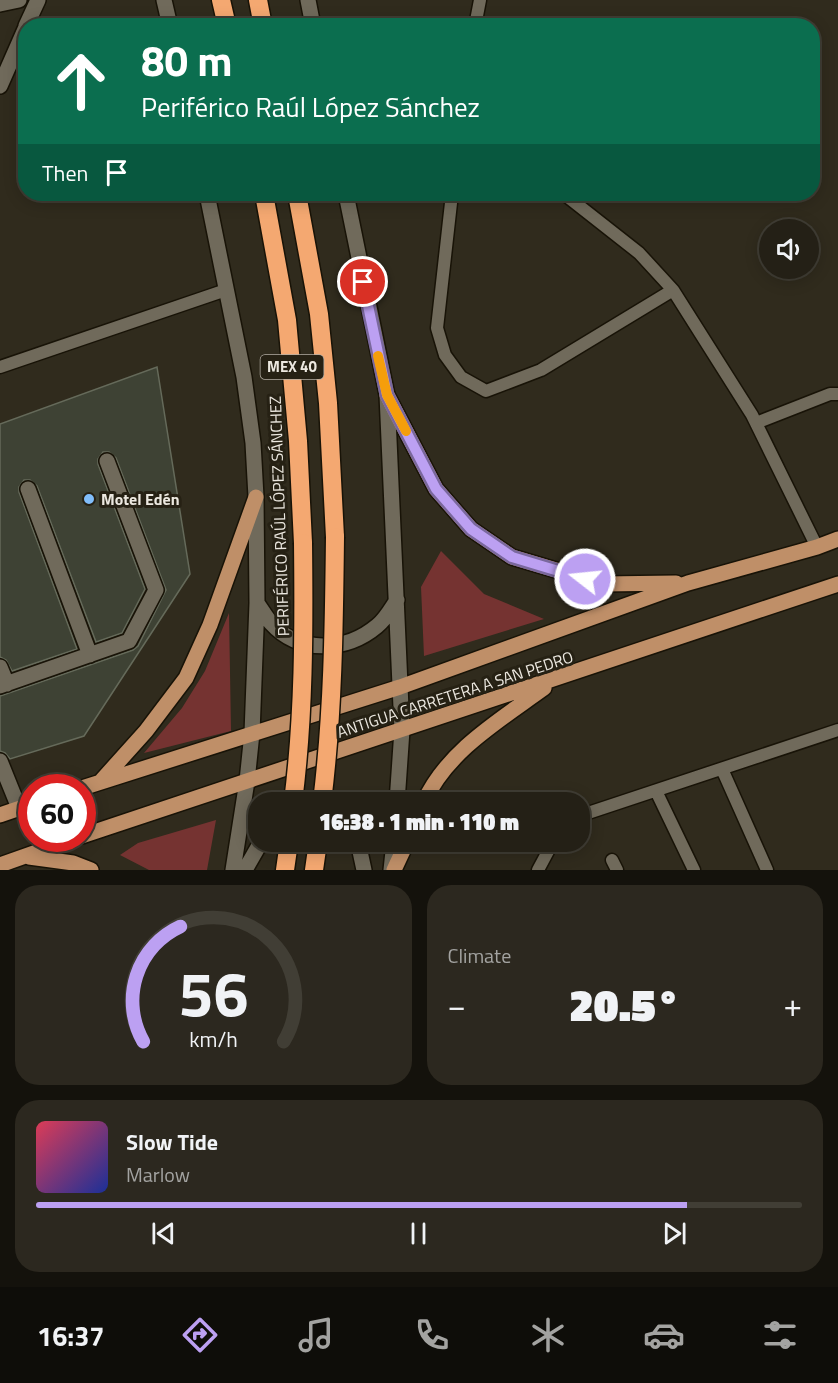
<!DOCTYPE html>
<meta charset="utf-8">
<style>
:root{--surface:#242016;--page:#2c281f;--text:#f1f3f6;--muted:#a3a3a1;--line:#413e35;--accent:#bca0f2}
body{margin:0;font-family:"Titillium Web",sans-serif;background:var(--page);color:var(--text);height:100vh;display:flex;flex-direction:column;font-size:22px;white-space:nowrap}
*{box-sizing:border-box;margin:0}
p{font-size:20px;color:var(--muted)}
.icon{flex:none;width:33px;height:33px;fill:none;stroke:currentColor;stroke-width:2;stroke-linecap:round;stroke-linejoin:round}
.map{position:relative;height:870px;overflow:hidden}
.drawer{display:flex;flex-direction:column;gap:15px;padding:15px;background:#14120c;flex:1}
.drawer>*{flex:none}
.banner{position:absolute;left:18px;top:18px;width:802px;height:183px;border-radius:24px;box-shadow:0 3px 15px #0003,0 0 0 2px var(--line);background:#0b6e4f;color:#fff;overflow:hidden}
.fabs{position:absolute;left:759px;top:219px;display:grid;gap:12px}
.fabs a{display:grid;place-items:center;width:60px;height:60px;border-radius:50%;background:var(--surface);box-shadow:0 3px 15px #0003,0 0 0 2px var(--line);font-size:30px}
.speed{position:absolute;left:18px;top:774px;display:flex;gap:12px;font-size:30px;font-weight:700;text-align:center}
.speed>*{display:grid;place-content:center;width:78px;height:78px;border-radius:50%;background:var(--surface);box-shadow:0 3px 15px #0003,0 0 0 2px var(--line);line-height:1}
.speed .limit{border:9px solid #d22;background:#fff;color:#111}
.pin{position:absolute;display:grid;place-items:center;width:51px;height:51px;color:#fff;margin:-26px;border:3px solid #fff;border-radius:50%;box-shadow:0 2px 6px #0007}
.me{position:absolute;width:66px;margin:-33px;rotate:286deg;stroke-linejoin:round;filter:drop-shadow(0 0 4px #0008)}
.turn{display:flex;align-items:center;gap:21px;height:126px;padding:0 24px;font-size:27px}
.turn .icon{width:78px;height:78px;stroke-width:2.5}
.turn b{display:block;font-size:42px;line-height:51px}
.then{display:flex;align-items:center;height:57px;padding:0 24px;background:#0003;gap:12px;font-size:22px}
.big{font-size:45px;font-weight:800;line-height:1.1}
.drawer .tile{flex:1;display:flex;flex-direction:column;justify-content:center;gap:9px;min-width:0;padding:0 21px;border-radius:24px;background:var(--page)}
.drawer .dial{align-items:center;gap:0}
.dial svg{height:156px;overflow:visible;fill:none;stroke:var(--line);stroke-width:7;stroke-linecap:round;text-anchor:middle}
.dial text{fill:var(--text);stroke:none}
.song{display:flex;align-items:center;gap:18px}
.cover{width:72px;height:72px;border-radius:9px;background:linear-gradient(135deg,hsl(350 70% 55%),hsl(230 70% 35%))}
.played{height:6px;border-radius:3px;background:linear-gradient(90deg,var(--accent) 85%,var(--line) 85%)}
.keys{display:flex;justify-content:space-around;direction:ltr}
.heat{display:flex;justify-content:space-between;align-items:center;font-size:33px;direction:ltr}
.drawer .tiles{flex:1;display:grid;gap:15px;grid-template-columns:1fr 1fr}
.tile:last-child{grid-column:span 2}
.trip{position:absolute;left:248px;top:792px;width:342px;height:60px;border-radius:24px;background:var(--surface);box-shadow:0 3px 15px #0003,0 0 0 2px var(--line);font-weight:800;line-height:60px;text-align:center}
.tab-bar{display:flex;height:96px;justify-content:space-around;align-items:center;background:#0e0d09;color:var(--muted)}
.tab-bar .icon{width:42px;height:42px}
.tab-bar .selected{color:var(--accent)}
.tab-bar b{font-size:27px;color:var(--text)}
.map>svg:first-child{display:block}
</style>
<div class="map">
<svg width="838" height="870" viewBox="0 0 838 870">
<rect width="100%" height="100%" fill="#302b1d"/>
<path fill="#753331" d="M441 551 484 594 544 619 424 656 421 587Z
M229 613 231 731 144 753 182 708 205 671Z
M216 820 207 870H149L120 855 138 843Z"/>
<path fill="#3e4234" stroke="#656a5a" stroke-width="1.5" d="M157 367 190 574 84 736 10 759 5 753 0 751V696L133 650 138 646 166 590 116 458 109 452H103L98 459V464L145 589 122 633 96 642 37 486 30 480H24L19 487V492L77 649 12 671 6 660 0 657V424Z"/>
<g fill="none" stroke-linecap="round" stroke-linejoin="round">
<defs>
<path id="lane" d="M475 26 480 0
M452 194 437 328 445 355 461 377 486 391 541 370 673 290
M564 194 639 253 673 290 752 415 817 547
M0 367 226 290
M756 423 830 394H838
M722 769 767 870
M656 791 694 870
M579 819 585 814 838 730
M612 860 617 870
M538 870 553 842"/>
<path id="street" d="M0 4 19 0
M26 26 38 0
M0 86 26 27
M28 489 90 655
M0 667 7 684
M0 686 129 641 156 590 107 461
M0 761 19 808"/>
<path id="secondary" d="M164 0 170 26
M308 0 313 26
M207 194 244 377 253 443 256 497 257 603 252 733 247 781 233 870
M346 194 387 395 402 730 397 802
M257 603C262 610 266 617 271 623 299 654 346 652 377 626 385 620 391 609 397 600
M358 842 364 870
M245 870 261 842
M391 870 394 842"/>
<path id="primary" d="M387 395 436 489 471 529 512 557 603 584 676 583
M102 780 146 731 186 678 210 625 256 497
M82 788 400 687 688 583 817 547 838 539
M424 802C447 751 500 720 544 688
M0 815 32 804
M82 836 838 584
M29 857 73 863 91 870
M0 865 76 838
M394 870 407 842"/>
<path id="highway" d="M221 0 227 26
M258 0 263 26
M264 194 287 320 298 441 303 543
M297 194 319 314 328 403 335 537
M285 870 289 842
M314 870 318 842"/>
</defs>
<use href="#lane" stroke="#181307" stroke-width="15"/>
<use href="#street" stroke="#181307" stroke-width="18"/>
<use href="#secondary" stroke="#181307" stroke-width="18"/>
<use href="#primary" stroke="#181307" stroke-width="18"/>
<use href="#highway" stroke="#181307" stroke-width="21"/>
<use href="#lane" stroke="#706a5b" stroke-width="12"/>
<use href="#street" stroke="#706a5b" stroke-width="15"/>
<use href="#secondary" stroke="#706a5b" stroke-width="15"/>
<use href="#primary" stroke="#bf8f68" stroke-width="15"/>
<use href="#highway" stroke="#f4a871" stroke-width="18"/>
<defs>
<path id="highway-bridge" d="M293 802C304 716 304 630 303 543
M322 802C333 714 334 626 335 537"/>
</defs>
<use href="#highway-bridge" stroke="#181307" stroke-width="21" stroke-linecap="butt"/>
<use href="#highway-bridge" stroke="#f4a871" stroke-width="18"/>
</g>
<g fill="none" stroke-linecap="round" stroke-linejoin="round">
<defs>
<path id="route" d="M363 282 387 395 436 489 471 529 512 557 585 579"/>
</defs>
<use href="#route" stroke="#7a689d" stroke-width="15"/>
<use href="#route" stroke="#bca0f2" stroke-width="10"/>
<path stroke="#f59e0b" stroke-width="10" d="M378 356 387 395 406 431"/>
</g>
<circle fill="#80bdfa" stroke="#262114" stroke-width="2" cx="89" cy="499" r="6"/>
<g text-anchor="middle" stroke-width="6" stroke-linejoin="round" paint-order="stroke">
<rect fill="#262114" stroke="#b1aca3" stroke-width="1.5" x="260.5" y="355" width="63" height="24" rx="4.5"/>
<g font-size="15" font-weight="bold" fill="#ece8e0">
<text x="292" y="372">MEX 40</text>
</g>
<g font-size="16" font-weight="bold" fill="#ece8e0" stroke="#262114" text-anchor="start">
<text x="101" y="505">Motel Edén</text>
</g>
<g font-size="16" fill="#ece8e0" stroke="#262114">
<text transform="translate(279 516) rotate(-92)" y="6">PERIFÉRICO RAÚL LÓPEZ SÁNCHEZ</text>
<text transform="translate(455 694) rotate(-18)" y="6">ANTIGUA CARRETERA A SAN PEDRO</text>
</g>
</g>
</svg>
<div class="fabs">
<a><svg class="icon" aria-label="sound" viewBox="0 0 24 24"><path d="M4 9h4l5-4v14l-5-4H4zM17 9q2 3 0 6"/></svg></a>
</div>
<div class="speed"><div class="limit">60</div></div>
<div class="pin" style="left:363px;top:282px;background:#d93025"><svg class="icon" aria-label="arrive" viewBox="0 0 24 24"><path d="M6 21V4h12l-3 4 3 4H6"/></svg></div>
<svg class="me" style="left:585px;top:579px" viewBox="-20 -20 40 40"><circle r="17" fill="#bca0f2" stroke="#fff" stroke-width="3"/><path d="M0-11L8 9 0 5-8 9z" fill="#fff"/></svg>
<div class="trip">16:38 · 1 min · 110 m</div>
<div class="banner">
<div class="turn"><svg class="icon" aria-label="ahead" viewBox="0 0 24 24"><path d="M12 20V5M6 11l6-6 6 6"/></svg><div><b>80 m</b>Periférico Raúl López Sánchez</div></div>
<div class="then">Then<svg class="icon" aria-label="arrive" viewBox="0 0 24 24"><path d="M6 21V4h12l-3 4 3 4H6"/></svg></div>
</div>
</div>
<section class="drawer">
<div class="tiles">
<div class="tile dial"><svg viewBox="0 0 100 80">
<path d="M14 69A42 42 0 1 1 86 69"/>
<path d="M14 69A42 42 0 0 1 33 10" stroke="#bca0f2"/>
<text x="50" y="56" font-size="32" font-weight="700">56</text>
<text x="50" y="72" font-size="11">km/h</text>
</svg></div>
<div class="tile"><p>Climate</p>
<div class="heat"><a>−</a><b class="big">20.5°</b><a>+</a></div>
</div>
<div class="tile">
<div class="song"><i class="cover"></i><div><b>Slow Tide</b><p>Marlow</p></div></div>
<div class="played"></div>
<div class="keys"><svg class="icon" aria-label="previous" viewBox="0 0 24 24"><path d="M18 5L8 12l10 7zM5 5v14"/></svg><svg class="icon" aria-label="pause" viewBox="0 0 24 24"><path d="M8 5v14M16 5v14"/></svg><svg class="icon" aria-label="next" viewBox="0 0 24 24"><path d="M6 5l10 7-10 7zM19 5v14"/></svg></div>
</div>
</div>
</section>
<nav class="tab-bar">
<b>16:37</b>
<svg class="icon selected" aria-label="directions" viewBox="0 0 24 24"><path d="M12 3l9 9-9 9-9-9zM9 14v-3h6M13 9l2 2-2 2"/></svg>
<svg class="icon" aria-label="music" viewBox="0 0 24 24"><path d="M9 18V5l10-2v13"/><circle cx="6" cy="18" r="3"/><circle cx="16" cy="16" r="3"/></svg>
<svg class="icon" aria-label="phone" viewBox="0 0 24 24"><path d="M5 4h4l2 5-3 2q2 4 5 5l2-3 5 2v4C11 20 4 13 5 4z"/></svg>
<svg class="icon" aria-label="climate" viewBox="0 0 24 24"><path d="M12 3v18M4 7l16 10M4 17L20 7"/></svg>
<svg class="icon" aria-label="car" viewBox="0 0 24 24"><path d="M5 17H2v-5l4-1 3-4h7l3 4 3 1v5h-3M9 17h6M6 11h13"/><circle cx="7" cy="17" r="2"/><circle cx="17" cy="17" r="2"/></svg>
<svg class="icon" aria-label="filters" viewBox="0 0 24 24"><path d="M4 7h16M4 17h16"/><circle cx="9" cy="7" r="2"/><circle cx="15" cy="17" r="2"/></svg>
</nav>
